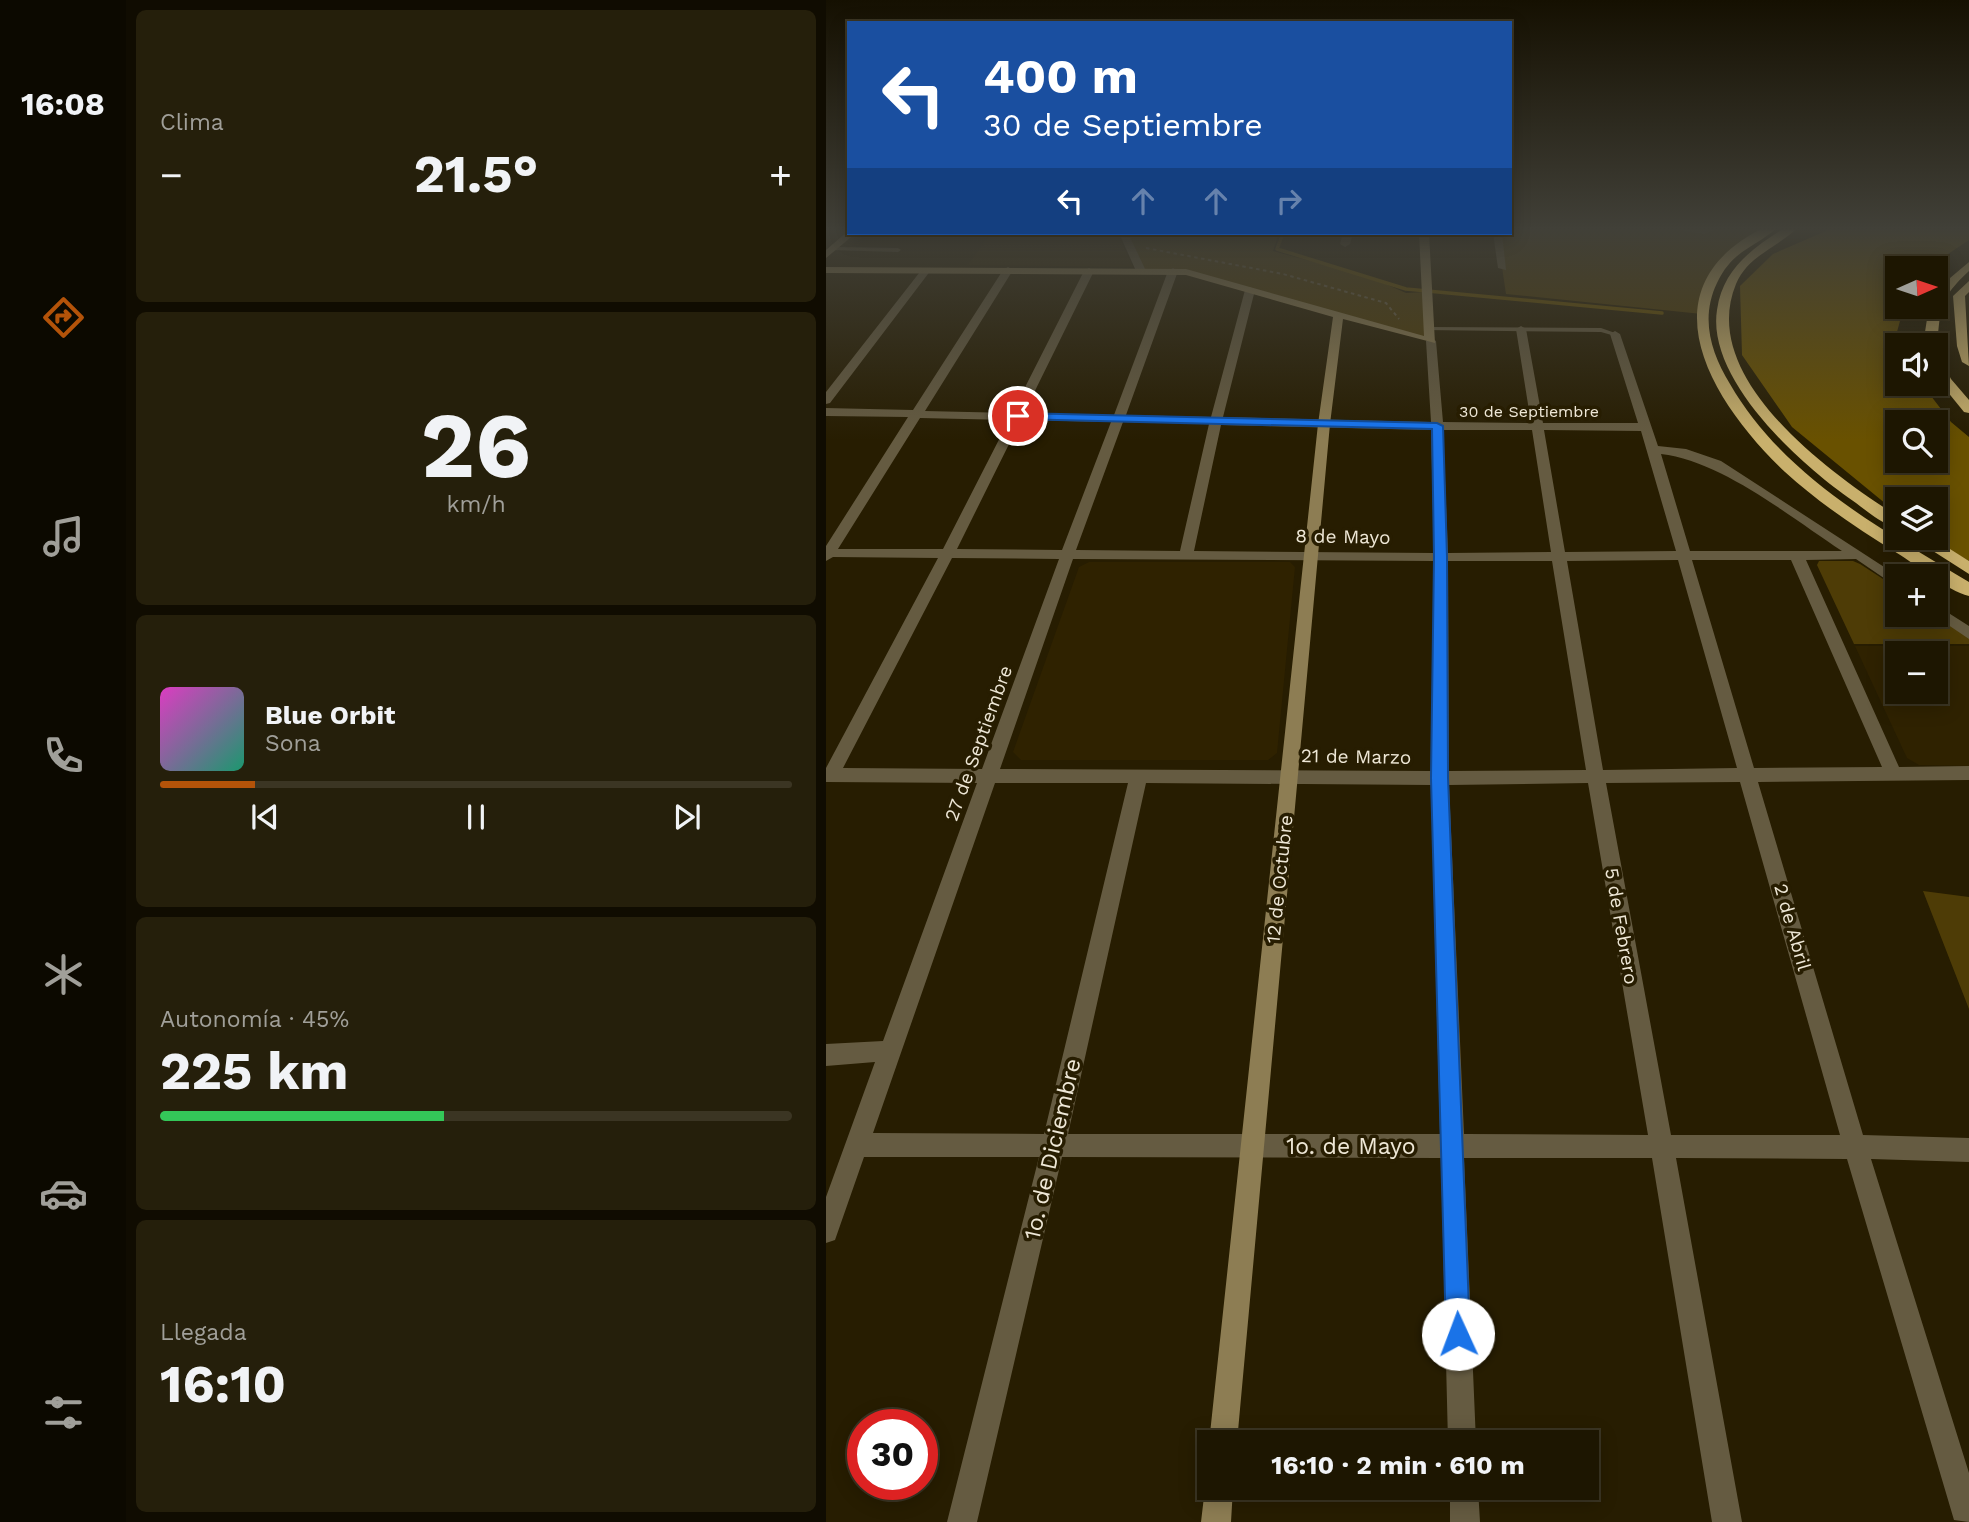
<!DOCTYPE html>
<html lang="es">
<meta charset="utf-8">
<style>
:root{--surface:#1d1601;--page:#251f0b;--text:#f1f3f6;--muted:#a09f99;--line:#3b3523;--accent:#b45309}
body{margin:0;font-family:"Work Sans",sans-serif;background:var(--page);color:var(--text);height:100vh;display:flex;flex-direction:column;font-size:26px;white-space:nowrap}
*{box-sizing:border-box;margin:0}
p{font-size:23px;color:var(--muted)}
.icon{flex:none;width:38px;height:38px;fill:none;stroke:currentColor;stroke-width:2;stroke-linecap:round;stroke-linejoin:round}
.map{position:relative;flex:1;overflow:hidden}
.sheet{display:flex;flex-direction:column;gap:10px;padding:10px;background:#100c01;width:700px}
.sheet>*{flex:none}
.hud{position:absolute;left:21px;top:21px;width:665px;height:214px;border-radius:0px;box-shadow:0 4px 18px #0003,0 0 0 2px var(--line);background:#1a4fa0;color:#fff;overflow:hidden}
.needle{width:46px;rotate:87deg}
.fabs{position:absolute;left:1059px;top:256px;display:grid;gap:14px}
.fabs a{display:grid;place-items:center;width:63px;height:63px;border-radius:0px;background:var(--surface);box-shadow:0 4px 18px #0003,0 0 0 2px var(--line);font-size:35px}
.speed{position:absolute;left:21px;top:1409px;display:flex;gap:14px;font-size:35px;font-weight:700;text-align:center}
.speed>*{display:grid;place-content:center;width:91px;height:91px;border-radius:50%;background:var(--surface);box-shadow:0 4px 18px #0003,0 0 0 2px var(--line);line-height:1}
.speed .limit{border:10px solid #d22;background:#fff;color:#111}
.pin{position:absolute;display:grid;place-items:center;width:60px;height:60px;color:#fff;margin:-30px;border:4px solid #fff;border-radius:50%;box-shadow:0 2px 7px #0007}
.me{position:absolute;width:77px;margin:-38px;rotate:358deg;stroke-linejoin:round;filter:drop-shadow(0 0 5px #0008)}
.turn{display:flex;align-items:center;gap:24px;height:147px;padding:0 21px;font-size:32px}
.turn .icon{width:91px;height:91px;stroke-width:2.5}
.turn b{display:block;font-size:49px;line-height:60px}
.lanes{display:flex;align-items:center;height:66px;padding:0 21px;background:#0003;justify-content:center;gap:35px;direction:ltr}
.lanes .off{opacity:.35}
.big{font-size:52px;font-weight:700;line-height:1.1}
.sheet .tile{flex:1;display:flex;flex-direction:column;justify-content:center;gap:10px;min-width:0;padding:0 24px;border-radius:10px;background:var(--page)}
.sheet .dial{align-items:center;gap:0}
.dial b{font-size:91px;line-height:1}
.song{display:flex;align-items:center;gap:21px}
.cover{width:84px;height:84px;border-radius:10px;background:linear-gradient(135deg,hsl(310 70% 55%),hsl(160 70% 35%))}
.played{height:7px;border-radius:4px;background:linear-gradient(90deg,var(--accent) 15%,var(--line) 15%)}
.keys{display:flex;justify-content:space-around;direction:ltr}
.heat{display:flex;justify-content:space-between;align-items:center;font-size:38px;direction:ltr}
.charge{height:10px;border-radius:5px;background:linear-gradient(90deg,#34c759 45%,var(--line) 0)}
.trip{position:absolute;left:371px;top:1430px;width:402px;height:70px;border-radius:0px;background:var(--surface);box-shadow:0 4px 18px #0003,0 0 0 2px var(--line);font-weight:700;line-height:70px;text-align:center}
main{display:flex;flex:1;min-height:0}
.dock{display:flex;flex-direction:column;width:126px;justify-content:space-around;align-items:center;background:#0c0900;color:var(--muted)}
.dock .icon{width:49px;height:49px}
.dock .active{color:var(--accent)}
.dock b{font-size:32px;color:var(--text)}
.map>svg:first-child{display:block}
</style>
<main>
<nav class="dock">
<b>16:08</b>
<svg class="icon active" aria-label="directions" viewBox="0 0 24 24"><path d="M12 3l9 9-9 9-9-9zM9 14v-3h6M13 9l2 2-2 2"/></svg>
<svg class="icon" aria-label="music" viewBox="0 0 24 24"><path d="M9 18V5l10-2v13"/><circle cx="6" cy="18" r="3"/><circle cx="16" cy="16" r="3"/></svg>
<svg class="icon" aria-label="phone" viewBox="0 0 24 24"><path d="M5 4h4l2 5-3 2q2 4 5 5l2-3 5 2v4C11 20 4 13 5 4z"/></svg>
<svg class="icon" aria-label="climate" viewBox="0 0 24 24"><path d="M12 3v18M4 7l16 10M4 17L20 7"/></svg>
<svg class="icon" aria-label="car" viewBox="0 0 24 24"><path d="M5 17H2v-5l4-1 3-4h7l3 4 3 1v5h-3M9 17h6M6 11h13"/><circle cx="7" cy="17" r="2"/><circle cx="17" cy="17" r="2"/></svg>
<svg class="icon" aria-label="filters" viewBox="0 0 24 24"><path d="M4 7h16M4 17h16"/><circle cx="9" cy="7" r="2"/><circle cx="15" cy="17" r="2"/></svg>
</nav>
<section class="sheet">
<div class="tile"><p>Clima</p>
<div class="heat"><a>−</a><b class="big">21.5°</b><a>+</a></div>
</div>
<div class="tile dial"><b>26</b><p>km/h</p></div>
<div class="tile">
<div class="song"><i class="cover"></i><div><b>Blue Orbit</b><p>Sona</p></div></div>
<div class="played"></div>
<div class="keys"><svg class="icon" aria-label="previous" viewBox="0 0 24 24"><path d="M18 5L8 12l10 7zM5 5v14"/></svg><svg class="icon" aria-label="pause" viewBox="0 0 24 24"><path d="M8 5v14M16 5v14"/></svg><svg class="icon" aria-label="next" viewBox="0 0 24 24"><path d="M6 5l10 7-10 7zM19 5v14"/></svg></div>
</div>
<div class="tile"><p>Autonomía · 45%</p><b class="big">225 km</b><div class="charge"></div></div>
<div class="tile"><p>Llegada</p><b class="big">16:10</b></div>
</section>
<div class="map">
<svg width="1143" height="1522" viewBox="0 0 1143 1522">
<rect width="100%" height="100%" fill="#271d01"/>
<path fill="#2f2200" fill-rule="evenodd" d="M165 233H291L307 267 142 265Z
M263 562H464L469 567 451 753 442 760H195L187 752 253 567Z
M1029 646H1143V766L1093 765 1081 758ZM1071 653H1110V691H1071Z"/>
<path fill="#4e3c06" d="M684 227C735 227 787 224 838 227 855 228 876 235 891 227H949C910 250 886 267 876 314L680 294 671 233H684Z
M297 233H453L447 251 544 277 580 293 599 292 605 341 369 274 315 271Z
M993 561H1027L1034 564 1071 588V614H1110L1143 636V644H1028L991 565Z
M1097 891 1143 897V1009Z"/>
<path fill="#695100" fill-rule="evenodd" d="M1009 227H1143V240L1101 268H1071V306H1078L1071 332 1075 345H1071V383H1095L1125 422 1143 437V561L1102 537H1110V499H1071V513L966 427 916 355 914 286 947 254ZM1071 422H1110V460H1071Z"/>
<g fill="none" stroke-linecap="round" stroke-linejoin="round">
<path stroke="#695100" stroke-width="3.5" d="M457 233 451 249 580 289 836 313"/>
<path stroke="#6d644c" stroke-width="2" stroke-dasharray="3.5 3.5" stroke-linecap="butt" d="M320 248 457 274 560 303 573 319"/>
<path fill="#655b41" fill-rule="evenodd" d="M7 247 72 248 75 250 72 252 5 250V248Z
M601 327 775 328 792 334 789 336 775 332 599 330V328Z"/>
<path fill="#655b41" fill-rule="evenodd" d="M834 227H897L878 234Z
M293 233H302L320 271 318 273 310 271Z
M517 233H527L524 244 519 247 514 244Z
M667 233H676L680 270 672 268Z
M182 267 187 270 99 411 186 413 258 271 263 268 268 271 198 413 288 415 342 271 347 268 352 271 300 415 385 417 419 290 424 287 429 290 397 417 605 422 600 341 605 338 610 341 617 422 705 423 690 329 695 326 700 329 717 423H812L784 334 789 331 794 334 832 446 860 449 895 461 1072 576 1071 587 1030 559 980 560 1073 767 1143 766V780L932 782 1037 1135 1143 1138V1162L1045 1159 1143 1473V1522L1128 1520 1021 1159 850 1158 916 1522H886L826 1158H638L650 1442H622L615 1158 236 1157 151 1522H121L213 1157H38L9 1240 0 1243V1197L49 1062 0 1066V1044L57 1041 151 783 0 782V768L112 558 7 557 0 561V546L82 417 0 416V408L87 410 177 270ZM94 418 183 420 117 549H12ZM195 420 285 422 236 550 131 549ZM297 422 383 424 354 551 250 550ZM395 425 605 430 608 553 368 551ZM617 430H706L725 552 622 553ZM718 430 815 431 850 551 739 552ZM835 454C896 461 964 517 1016 551H864ZM126 558 233 559 156 769 17 768ZM247 559 608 561 605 771 174 769ZM852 560 911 768 777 770 741 561ZM866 560H965L1056 767 928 768ZM622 561H726L760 770 623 771ZM914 782 1014 1135H845L780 783ZM169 783H302L218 1134 47 1133ZM320 783 605 785 614 1134H242ZM762 783 822 1135 638 1134 623 785Z
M97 268 105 270 4 403 0 404V392Z
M1110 605 1143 626V639L1106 614H1110Z
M624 1488H652L654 1522H624Z"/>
<path fill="#8d7d53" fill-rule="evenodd" d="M22 231 30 233 0 258V250Z
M593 233H603L609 343 517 319 504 424 411 1442 383 1443 492 424 507 317 360 275 0 273V267L360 269 598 336Z
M383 1478V1488H407L405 1522H375L379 1488Z"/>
<path fill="#c9b06c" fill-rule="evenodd" d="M939 227H952C929 248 907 249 891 283 874 318 885 353 904 384 957 476 1055 529 1143 582V596C1120 590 1092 566 1071 553 1032 529 993 503 959 472 886 403 814 288 939 227Z
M960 227H972C953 247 922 255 910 284 871 378 1004 473 1071 516V528C1056 524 1042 512 1030 503 978 468 880 381 891 310 897 268 927 248 960 227Z
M1143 262V271C1113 299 1115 306 1111 345H1097L1103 306H1110L1111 289Z
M1143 281V292L1139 296 1143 366 1136 362 1131 346 1127 296Z
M1110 359 1115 360 1125 379 1143 400V413L1138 412 1112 380Z
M1085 537H1105L1143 561V574Z"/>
</g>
<linearGradient id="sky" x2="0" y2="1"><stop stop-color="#151001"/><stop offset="0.52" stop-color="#414038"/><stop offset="1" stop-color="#414038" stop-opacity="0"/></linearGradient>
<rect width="1143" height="440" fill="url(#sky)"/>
<path fill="#1a73e8" stroke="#114b97" stroke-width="2" d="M192 413 611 423 617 426 621 557 622 778 644 1334 641 1343 632 1346 624 1343 620 1334 605 778 608 557 606 429 188 419V414Z"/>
<g text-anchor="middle" stroke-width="7" stroke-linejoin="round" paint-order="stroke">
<g font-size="16" fill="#eee7d6" stroke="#271d01">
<text x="703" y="417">30 de Septiembre</text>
</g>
<g font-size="19" fill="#eee7d6" stroke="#271d01">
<text transform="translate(517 536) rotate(1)" y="7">8 de Mayo</text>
<text transform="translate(152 743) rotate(-70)" y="7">27 de Septiembre</text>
<text transform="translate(530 756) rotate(1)" y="7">21 de Marzo</text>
<text transform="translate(453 879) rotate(-84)" y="7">12 de Octubre</text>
<text transform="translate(796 926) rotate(80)" y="7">5 de Febrero</text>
<text transform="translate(967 927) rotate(74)" y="7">2 de Abril</text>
</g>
<g font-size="23" fill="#eee7d6" stroke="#271d01">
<text x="525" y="1154">1o. de Mayo</text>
<text transform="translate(226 1149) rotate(-77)" y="8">1o. de Diciembre</text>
</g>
</g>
</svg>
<div class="fabs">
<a><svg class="needle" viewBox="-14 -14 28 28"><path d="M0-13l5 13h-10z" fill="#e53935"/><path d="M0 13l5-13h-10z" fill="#a09f99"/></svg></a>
<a><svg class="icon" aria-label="sound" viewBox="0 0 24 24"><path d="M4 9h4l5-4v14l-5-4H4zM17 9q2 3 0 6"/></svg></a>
<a><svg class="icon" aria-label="search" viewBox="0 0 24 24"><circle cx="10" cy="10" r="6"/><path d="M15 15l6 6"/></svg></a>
<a><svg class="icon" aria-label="layers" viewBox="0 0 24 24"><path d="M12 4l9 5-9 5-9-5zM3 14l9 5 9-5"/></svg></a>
<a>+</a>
<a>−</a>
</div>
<div class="speed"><div class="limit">30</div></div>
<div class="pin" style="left:192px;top:416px;background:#d93025"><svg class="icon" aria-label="arrive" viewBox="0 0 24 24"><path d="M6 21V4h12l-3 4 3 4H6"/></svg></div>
<svg class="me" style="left:632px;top:1334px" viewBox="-20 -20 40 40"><circle r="19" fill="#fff"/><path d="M0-13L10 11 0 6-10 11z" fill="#1a73e8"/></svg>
<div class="trip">16:10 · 2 min · 610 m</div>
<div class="hud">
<div class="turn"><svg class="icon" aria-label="left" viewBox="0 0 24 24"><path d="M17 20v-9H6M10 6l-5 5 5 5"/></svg><div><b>400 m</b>30 de Septiembre</div></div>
<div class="lanes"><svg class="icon" aria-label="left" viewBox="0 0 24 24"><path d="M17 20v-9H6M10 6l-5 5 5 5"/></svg><svg class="icon off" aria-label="ahead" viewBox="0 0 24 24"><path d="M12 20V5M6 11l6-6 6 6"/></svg><svg class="icon off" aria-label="ahead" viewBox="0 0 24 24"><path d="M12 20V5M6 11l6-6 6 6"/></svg><svg class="icon off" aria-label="right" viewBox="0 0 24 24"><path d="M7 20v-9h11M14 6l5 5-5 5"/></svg></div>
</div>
</div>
</main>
